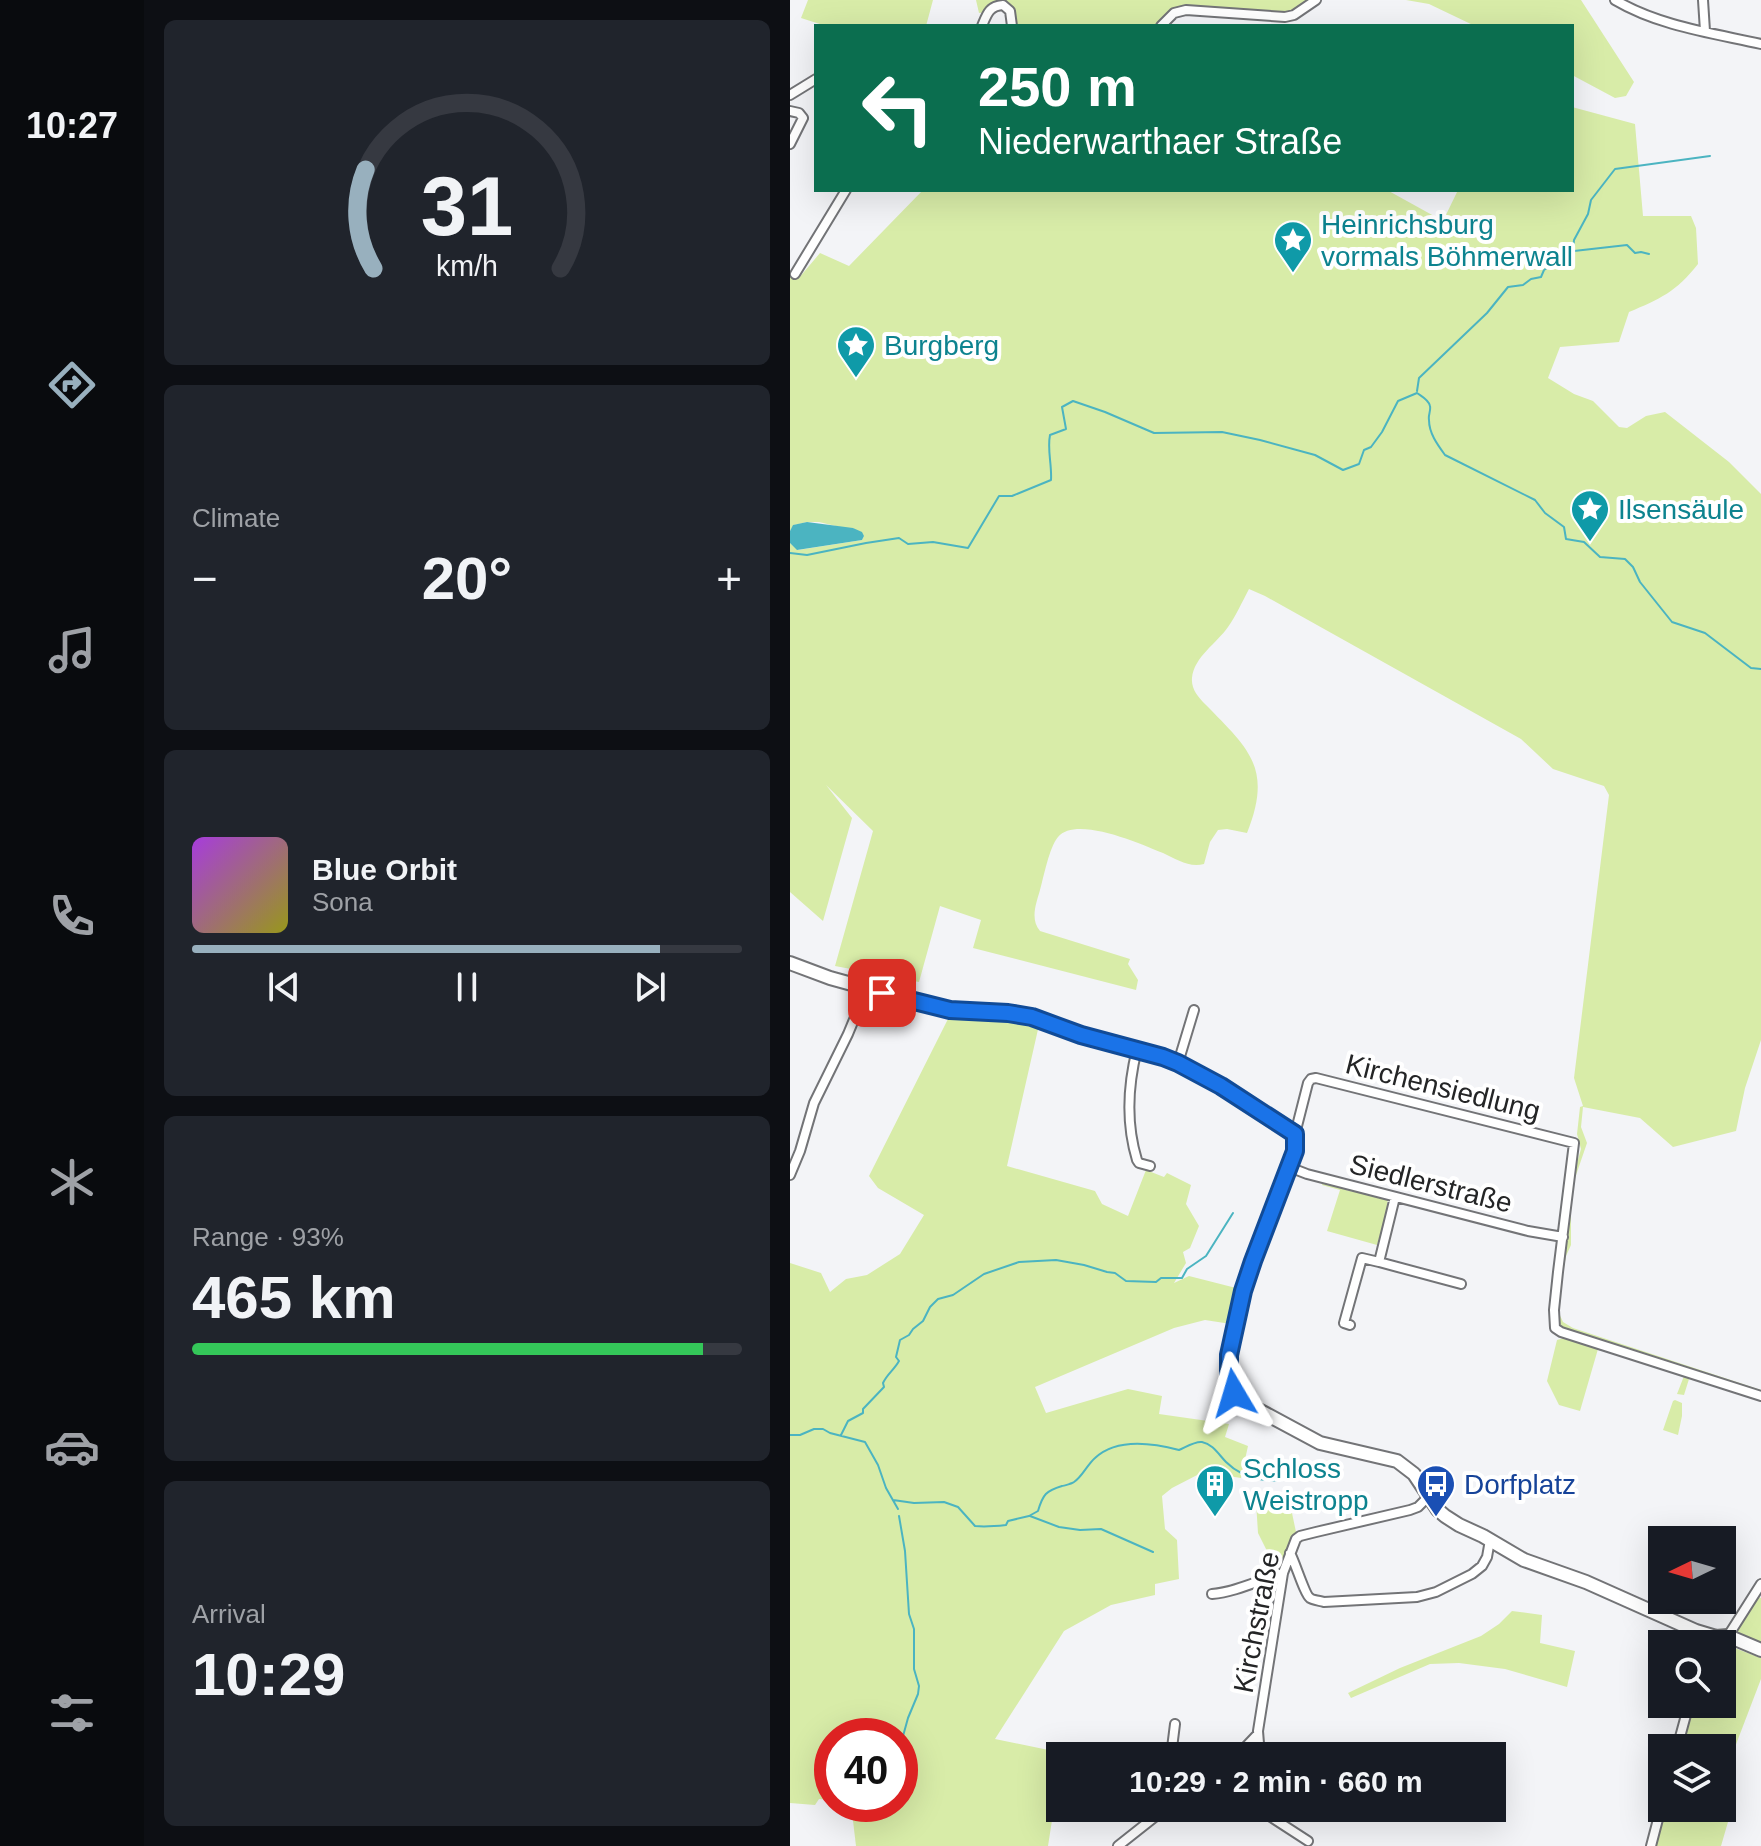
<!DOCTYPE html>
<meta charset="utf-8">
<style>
:root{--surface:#171b24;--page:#20242c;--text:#f1f3f6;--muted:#9ea1a6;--line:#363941;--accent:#98b0be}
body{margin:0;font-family:Helvetica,sans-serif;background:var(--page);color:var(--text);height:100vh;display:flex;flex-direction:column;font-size:30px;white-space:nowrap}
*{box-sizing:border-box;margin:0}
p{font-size:26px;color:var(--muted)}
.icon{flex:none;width:44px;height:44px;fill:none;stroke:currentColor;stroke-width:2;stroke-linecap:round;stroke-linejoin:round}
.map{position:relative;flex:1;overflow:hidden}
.drawer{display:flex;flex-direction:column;gap:20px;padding:20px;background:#0d0f14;width:646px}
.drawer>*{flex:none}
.top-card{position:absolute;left:24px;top:24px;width:760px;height:168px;border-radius:0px;box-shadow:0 8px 32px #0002;background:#0b6e4f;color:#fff;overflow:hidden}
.needle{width:52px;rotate:265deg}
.controls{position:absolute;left:858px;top:1526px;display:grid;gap:16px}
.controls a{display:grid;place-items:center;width:88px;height:88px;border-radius:0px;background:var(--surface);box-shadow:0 8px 32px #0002;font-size:40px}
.speed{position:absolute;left:24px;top:1718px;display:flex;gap:16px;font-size:40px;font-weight:700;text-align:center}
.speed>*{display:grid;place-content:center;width:104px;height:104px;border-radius:50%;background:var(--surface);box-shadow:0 8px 32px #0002;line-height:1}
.speed .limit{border:12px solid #d22;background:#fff;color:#111}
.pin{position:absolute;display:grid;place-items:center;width:68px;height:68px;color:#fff;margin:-34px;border-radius:16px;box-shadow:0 4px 12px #0006}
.me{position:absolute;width:88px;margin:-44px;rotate:353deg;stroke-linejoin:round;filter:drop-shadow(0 0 6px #0008)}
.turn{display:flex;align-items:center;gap:28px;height:168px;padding:0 32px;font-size:36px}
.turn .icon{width:104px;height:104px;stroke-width:2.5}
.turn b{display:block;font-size:56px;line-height:68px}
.big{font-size:60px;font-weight:800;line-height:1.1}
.drawer .card{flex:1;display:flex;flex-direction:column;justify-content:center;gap:12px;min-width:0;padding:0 28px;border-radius:12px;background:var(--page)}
.drawer .dial{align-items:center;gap:0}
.dial svg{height:208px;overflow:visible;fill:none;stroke:var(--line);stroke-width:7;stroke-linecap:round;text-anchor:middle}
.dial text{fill:var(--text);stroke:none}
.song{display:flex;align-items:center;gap:24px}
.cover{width:96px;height:96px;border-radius:12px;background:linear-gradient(135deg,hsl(280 70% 55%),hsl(60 70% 35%))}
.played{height:8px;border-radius:4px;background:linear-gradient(90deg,var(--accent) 85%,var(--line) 85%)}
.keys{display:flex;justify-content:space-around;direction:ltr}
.heat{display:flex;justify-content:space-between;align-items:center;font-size:44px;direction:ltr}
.charge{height:12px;border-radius:6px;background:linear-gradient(90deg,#34c759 93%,var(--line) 0)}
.trip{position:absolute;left:256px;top:1742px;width:460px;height:80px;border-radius:0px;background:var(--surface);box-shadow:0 8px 32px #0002;font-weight:800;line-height:80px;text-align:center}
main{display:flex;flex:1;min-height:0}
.tab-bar{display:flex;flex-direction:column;width:144px;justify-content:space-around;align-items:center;background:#090b0e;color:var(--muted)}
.tab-bar .icon{width:56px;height:56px}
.tab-bar .on{color:var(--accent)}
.tab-bar b{font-size:36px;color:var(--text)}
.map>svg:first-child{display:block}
</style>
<main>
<nav class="tab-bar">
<b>10:27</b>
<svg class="icon on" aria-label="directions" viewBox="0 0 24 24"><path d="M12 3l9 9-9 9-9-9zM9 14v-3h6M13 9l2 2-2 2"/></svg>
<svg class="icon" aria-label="music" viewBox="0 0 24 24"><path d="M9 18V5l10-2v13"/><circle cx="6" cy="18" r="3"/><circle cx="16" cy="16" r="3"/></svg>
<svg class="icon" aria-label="phone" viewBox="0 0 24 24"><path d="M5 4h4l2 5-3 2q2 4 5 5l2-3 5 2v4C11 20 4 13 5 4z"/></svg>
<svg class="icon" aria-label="climate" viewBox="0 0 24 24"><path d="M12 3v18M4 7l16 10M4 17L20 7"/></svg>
<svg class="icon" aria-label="car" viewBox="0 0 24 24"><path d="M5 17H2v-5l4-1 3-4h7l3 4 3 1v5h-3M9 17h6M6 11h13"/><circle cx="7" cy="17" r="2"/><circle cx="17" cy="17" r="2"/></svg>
<svg class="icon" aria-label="filters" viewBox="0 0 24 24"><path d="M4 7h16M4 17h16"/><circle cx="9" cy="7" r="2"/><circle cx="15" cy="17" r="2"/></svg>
</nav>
<section class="drawer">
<div class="card dial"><svg viewBox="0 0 100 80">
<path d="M14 69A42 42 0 1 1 86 69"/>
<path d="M14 69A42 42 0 0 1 11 31" stroke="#98b0be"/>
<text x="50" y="56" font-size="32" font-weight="700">31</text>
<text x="50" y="72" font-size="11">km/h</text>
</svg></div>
<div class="card"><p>Climate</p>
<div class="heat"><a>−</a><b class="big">20°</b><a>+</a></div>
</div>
<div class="card">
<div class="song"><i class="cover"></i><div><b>Blue Orbit</b><p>Sona</p></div></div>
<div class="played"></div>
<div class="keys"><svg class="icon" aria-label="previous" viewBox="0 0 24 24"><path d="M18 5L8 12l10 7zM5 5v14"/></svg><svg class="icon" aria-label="pause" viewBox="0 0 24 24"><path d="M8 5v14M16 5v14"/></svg><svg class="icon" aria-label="next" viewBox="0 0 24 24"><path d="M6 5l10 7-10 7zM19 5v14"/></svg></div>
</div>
<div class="card"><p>Range · 93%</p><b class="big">465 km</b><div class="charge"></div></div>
<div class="card"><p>Arrival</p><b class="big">10:29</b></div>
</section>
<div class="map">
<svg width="971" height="1846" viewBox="0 0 971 1846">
<rect width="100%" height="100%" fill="#f3f4f7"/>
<path fill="#d8eca8" d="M18 0H143L136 26H36L11 18Z
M186 0H517L519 6 484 17 396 10 371 26H222L213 5 198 12 189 13Z
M616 0H791L844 82 836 96 825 98 782 75V26H685L639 4Z
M782 107 845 124 853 216H901L906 228 908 264C886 292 870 299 839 312L829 342 770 347 758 378 784 394 803 401 829 427 837 428 856 416 875 412 939 462 971 494V1040L955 1088 946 1131 883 1147 850 1118 793 1107 791 1127 797 1143 784 1181 781 1210V1245L776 1256 773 1273 768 1311 773 1322 783 1328 971 1390V1393L780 1333 773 1328 767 1319 782 1181 791 1149 787 1134 790 1107 793 1106 784 1078 819 795 814 786 763 769 731 739 475 596 459 589C452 602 446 616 438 627 427 643 404 657 402 678 401 689 408 697 415 704 459 749 483 768 457 833L437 829 428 830 420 842 414 864C399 868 386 859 373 853 351 844 286 815 268 837 259 848 254 876 250 890 246 904 240 919 250 931L340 959 338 964 348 980 346 990 183 948 191 920 150 906 129 982 45 966 83 831 36 785 62 818 33 921 0 892V543L8 550 72 540 74 536 63 528H54L29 522H17L4 525 0 531V275L8 279 30 253 59 266 133 190H597L653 221 668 190H782Z
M160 1015 235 1020 236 1025 241 1027 243 1022 249 1025 217 1166 305 1191 312 1204 338 1216 356 1170 374 1177 377 1173 401 1185 396 1204 409 1226 400 1248 393 1252 396 1263 384 1283 399 1276 450 1289 441 1324 415 1320 384 1328 245 1387 256 1413 338 1389 372 1396 369 1414 439 1424 435 1437 458 1446 451 1478 413 1472 382 1488 372 1496 375 1529 387 1540 389 1579 365 1584V1595L321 1605 274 1631 205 1739 273 1753 272 1756H270V1769L258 1846H66L61 1804H110V1736H42V1800L29 1799 25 1805 0 1803V1263L31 1273 40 1292 56 1279 77 1275 110 1254 134 1215 88 1188 79 1176Z
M533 1182 556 1187V1190L564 1192 565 1189 598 1198 596 1215 587 1245 537 1231 550 1190 532 1185Z
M774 1338 897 1376 899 1379 894 1395 887 1394 894 1376 808 1349 790 1411 769 1405 757 1381 767 1340Z
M885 1400 892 1403V1416L888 1435 873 1430 883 1401Z
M498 1494 506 1532 492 1563 484 1565 468 1533 466 1502Z
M965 1596 971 1598V1647L944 1633Z
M722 1611 752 1615 750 1643 785 1651 777 1687 715 1669 669 1663 640 1664 561 1698 558 1693 610 1668 691 1636 709 1624Z
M926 1641 971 1658V1679L932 1781V1748H889L896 1731 894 1730 902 1704H932V1644H922Z
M873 1808H917L915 1812 938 1822 931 1846H864Z"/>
<path fill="#4bb4c1" d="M17 522 63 528 72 532 74 536 72 540 7 550 0 543V531L3 525Z"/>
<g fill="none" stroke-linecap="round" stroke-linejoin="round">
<path stroke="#4bb4c1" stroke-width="2" d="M784 251 837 245 845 253 851 252 859 254
M627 391 629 378 697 313 718 287 733 285 741 279 751 277 754 270 783 251 784 240 798 214 801 200 825 169 920 156
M0 553 17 555 76 543 109 538 118 544 143 542 178 548 209 496H222L261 480C262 464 257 450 260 435L276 429 272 407 283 401 315 412 364 433 432 432 470 440 525 455 553 470 569 464 574 450 581 447 592 432 608 401 627 393C631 396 639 400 640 406 641 411 638 415 639 420 639 433 647 444 655 455L745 500 755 513 774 527 776 539 794 542 810 557 835 559 843 567 850 582 882 622 915 633 961 668 971 669
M0 1435H10L24 1429H33L40 1433 75 1442 88 1465 96 1488 108 1509
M51 1435 58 1421 73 1413V1409L94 1387 93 1383C97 1374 104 1370 109 1361L106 1357 110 1340 119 1335 123 1329 133 1321 140 1307 148 1299 163 1295 194 1274 229 1262 266 1260 294 1265 317 1272 325 1273 336 1281 366 1282 371 1278H392L397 1269 416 1256 443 1213
M103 1500 124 1503 154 1502 168 1507 185 1526C194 1527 207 1526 216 1525L218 1521 239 1516 248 1511C253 1494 256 1491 272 1486 273 1486 284 1483 284 1482 292 1477 297 1465 305 1458 326 1438 363 1443 389 1450 396 1447 405 1441 412 1442 423 1444 429 1455 436 1462 456 1482 486 1484 512 1476
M109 1516 115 1551 119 1614 124 1629V1669L129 1686 128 1694 118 1718 110 1747
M240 1516 269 1527 290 1530 311 1529 363 1552"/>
<defs>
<path id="street" d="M825 0C869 26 922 33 971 44
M913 0 915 31
M192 26C197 14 199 6 213 5L220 11 222 26
M371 26 384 13 396 10 495 17 504 15 526 0
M0 95 26 79
M0 111 9 113 13 118 0 144
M5 274 56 190
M347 1049C338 1085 336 1124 347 1160L349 1163 360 1166
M388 1063 404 1010
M505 1134 518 1083 521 1079 526 1078 784 1143 768 1272 764 1310 765 1328 771 1332 971 1396
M499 1167 517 1174 738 1231 773 1237
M0 1175 10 1151 24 1103 58 1034 77 988
M605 1197 589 1262 671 1284
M560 1325 554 1323 572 1258 589 1262
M500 1553C505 1562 515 1595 520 1598 522 1600 531 1601 534 1602L627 1597 646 1592 682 1574 692 1566 697 1557 700 1540
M422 1594C446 1592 469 1580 493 1573
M938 1636 971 1584
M887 1748 899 1704
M381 1756 385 1724
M447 1756 466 1736
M470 1756 468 1731 493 1573 506 1539 510 1536 526 1532 620 1510 628 1507 639 1496
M476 1808 481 1817 518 1841
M328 1846 376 1808
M861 1846 872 1804"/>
<path id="secondary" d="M0 963 40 978 116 999 160 1010 218 1013 242 1017 291 1035 373 1057 414 1076 496 1127 505 1134V1151C486 1206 461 1259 447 1317 444 1332 438 1350 438 1366 438 1379 442 1391 450 1400L530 1443 607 1461 624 1474 648 1510 655 1516 669 1525 693 1536 734 1560 796 1582 906 1631 926 1637 938 1636 971 1650"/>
</defs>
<use href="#street" stroke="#737477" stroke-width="12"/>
<use href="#secondary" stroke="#737477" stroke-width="16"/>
<use href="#street" stroke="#fff" stroke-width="8"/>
<use href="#secondary" stroke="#fff" stroke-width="12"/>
</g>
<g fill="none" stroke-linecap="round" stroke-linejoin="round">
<defs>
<path id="route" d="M92 993 160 1010 218 1013 242 1017 291 1035 373 1057 388 1063 431 1086 505 1134V1151L463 1261 453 1291 439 1355V1380L444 1393"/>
</defs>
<use href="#route" stroke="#114b97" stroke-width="20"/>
<use href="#route" stroke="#1a73e8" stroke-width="14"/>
</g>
<defs>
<symbol id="sight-pin" viewBox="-11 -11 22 30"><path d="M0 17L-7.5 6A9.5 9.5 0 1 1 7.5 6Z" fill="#0f9aa8" stroke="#fff"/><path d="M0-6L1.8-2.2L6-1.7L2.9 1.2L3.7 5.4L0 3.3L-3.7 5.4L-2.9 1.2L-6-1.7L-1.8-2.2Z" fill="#fff"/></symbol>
<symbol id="building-pin" viewBox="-11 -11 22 30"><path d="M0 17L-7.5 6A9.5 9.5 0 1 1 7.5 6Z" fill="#0f9aa8" stroke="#fff"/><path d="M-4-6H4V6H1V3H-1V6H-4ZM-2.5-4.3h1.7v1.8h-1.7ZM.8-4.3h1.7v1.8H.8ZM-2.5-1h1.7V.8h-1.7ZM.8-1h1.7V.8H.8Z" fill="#fff"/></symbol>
<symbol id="bus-pin" viewBox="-11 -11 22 30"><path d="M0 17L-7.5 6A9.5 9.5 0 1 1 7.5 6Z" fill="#1a4fb4" stroke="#fff"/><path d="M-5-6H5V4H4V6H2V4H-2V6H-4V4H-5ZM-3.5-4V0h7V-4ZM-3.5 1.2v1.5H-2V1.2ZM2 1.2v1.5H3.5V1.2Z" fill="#fff"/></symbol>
</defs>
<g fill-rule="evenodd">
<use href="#sight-pin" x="481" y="218" width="44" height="60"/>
<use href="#sight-pin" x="44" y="323" width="44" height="60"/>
<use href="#sight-pin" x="778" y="487" width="44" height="60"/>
<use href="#building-pin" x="403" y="1462" width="44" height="60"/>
<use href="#bus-pin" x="624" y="1462" width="44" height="60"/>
</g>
<g text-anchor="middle" stroke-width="8" stroke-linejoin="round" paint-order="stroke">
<g font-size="28" fill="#0d838f" stroke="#fff" text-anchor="start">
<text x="531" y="234">Heinrichsburg<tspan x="531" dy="32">vormals Böhmerwall</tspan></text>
<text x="94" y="355">Burgberg</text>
<text x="828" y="519">Ilsensäule</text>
<text x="453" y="1478">Schloss<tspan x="453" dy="32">Weistropp</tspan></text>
</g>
<g font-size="28" fill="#242526" stroke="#fff">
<text transform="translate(653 1087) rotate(14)" y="10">Kirchensiedlung</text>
<text transform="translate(641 1183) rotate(14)" y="10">Siedlerstraße</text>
<text transform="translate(466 1622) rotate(-79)" y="10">Kirchstraße</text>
</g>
<g font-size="28" fill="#164399" stroke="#fff" text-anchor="start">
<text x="674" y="1494">Dorfplatz</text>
</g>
</g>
</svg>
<div class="controls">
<a><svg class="needle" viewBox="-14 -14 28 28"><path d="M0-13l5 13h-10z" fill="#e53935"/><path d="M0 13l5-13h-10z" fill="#9ea1a6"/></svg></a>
<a><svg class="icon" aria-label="search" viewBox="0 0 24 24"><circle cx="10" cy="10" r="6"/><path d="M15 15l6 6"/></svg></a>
<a><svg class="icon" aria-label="layers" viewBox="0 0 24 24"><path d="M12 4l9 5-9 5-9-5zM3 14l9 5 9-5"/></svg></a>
</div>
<div class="speed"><div class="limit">40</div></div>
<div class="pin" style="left:92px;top:993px;background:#d93025"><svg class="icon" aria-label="arrive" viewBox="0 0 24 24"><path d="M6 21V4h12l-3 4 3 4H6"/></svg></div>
<svg class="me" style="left:444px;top:1393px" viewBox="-20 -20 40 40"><path d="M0-17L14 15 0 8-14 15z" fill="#1a73e8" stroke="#fff" stroke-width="4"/></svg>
<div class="trip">10:29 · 2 min · 660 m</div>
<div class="top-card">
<div class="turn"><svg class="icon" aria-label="left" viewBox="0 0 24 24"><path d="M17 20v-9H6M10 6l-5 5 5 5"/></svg><div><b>250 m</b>Niederwarthaer Straße</div></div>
</div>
</div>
</main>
